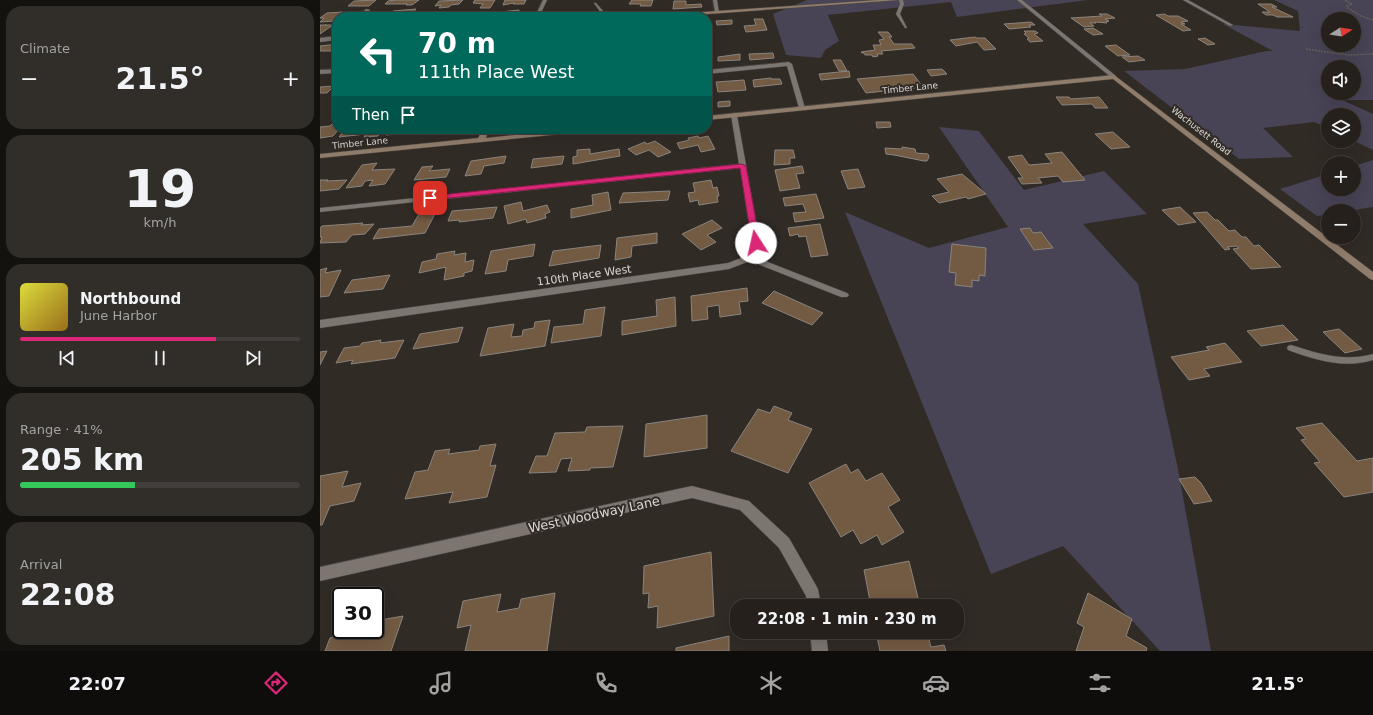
<!DOCTYPE html>
<meta charset="utf-8">
<style>
:root{--surface:#25201c;--page:#312d29;--text:#f1f3f6;--muted:#a3a3a3;--line:#423e3b;--accent:#db2777}
body{margin:0;font-family:"DejaVu Sans",sans-serif;background:var(--page);color:var(--text);height:100vh;display:flex;flex-direction:column;font-size:15px;white-space:nowrap}
*{box-sizing:border-box;margin:0}
p{font-size:13px;color:var(--muted)}
.icon{flex:none;width:22px;height:22px;fill:none;stroke:currentColor;stroke-width:2;stroke-linecap:round;stroke-linejoin:round}
.map{position:relative;flex:1;overflow:hidden}
.panel{display:flex;flex-direction:column;gap:6px;padding:6px;background:#14120f;width:320px}
.panel>*{flex:none}
.guide{position:absolute;left:12px;top:12px;width:380px;height:122px;border-radius:16px;box-shadow:0 4px 16px #0002,0 0 0 1px var(--line);background:#00695c;color:#fff;overflow:hidden}
.needle{width:26px;rotate:78deg}
.tools{position:absolute;left:1001px;top:12px;display:grid;gap:8px}
.tools a{display:grid;place-items:center;width:40px;height:40px;border-radius:50%;background:var(--surface);box-shadow:0 4px 16px #0002,0 0 0 1px var(--line);font-size:20px}
.speed{position:absolute;left:12px;top:587px;display:flex;gap:8px;font-size:20px;font-weight:700;text-align:center}
.speed>*{display:grid;place-content:center;width:52px;height:52px;border-radius:50%;background:var(--surface);box-shadow:0 4px 16px #0002,0 0 0 1px var(--line);line-height:1}
.speed .limit{border:2px solid #111;border-radius:6px;background:#fff;color:#111}
.pin{position:absolute;display:grid;place-items:center;width:34px;height:34px;color:#fff;margin:-17px;border-radius:8px;box-shadow:0 2px 6px #0006}
.me{position:absolute;width:44px;margin:-22px;rotate:350deg;stroke-linejoin:round;filter:drop-shadow(0 0 3px #0008)}
.turn{display:flex;align-items:center;gap:14px;height:84px;padding:0 20px;font-size:18px}
.turn .icon{width:52px;height:52px;stroke-width:2.5}
.turn b{display:block;font-size:28px;line-height:34px}
.then{display:flex;align-items:center;height:38px;padding:0 20px;background:#0003;gap:8px;font-size:15px}
.big{font-size:30px;font-weight:600;line-height:1.1}
.panel .tile{flex:1;display:flex;flex-direction:column;justify-content:center;gap:6px;min-width:0;padding:0 14px;border-radius:16px;background:var(--page)}
.panel .dial{align-items:center;gap:0}
.dial b{font-size:52px;line-height:1}
.song{display:flex;align-items:center;gap:12px}
.cover{width:48px;height:48px;border-radius:6px;background:linear-gradient(135deg,hsl(60 70% 55%),hsl(40 70% 35%))}
.played{height:4px;border-radius:2px;background:linear-gradient(90deg,var(--accent) 70%,var(--line) 70%)}
.keys{display:flex;justify-content:space-around;direction:ltr}
.heat{display:flex;justify-content:space-between;align-items:center;font-size:22px;direction:ltr}
.charge{height:6px;border-radius:3px;background:linear-gradient(90deg,#34c759 41%,var(--line) 0)}
.trip{position:absolute;left:410px;top:599px;width:234px;height:40px;border-radius:16px;background:var(--surface);box-shadow:0 4px 16px #0002,0 0 0 1px var(--line);font-weight:600;line-height:40px;text-align:center}
.dock{display:flex;height:64px;justify-content:space-around;align-items:center;background:#0f0d0b;color:var(--muted)}
.dock .icon{width:28px;height:28px}
.dock .selected{color:var(--accent)}
.dock b{font-size:18px;color:var(--text)}
main{display:flex;flex:1;min-height:0}
.map>svg:first-child{display:block}
</style>
<main>
<section class="panel">
<div class="tile"><p>Climate</p>
<div class="heat"><a>−</a><b class="big">21.5°</b><a>+</a></div>
</div>
<div class="tile dial"><b>19</b><p>km/h</p></div>
<div class="tile">
<div class="song"><i class="cover"></i><div><b>Northbound</b><p>June Harbor</p></div></div>
<div class="played"></div>
<div class="keys"><svg class="icon" aria-label="previous" viewBox="0 0 24 24"><path d="M18 5L8 12l10 7zM5 5v14"/></svg><svg class="icon" aria-label="pause" viewBox="0 0 24 24"><path d="M8 5v14M16 5v14"/></svg><svg class="icon" aria-label="next" viewBox="0 0 24 24"><path d="M6 5l10 7-10 7zM19 5v14"/></svg></div>
</div>
<div class="tile"><p>Range · 41%</p><b class="big">205 km</b><div class="charge"></div></div>
<div class="tile"><p>Arrival</p><b class="big">22:08</b></div>
</section>
<div class="map">
<svg width="1053" height="651" viewBox="0 0 1053 651">
<rect width="100%" height="100%" fill="#312b26"/>
<path fill="#484355" fill-rule="evenodd" d="M487 0H768L637 17 631 2 508 15 519 41 505 50 501 58 466 55 453 14Z
M954 0H1053V100H1022L1053 114V150L1034 141V115H1008V128L994 122 943 128 973 157 919 159 804 71 865 69 946 51H953L903 24 980 31 978 11ZM1008 19H1034V45H1008ZM1008 67H1034V93H1008Z
M619 127 659 131 704 190 784 171 827 214 763 224 818 284 858 469 891 651H840L743 546 671 574 525 212 609 248 688 227Z
M1053 160V207L1028 211H1008V215L997 216 960 189 1008 174V189H1034V166Z"/>
<path fill="#735b43" stroke="#8a847e" d="M56 0 49 6H28L34 1Z
M76 0H99L92 5H86L87 4H65L68 1Z
M143 0 139 4 131 5 129 7 119 8 121 5 115 6 119 1Z
M155 0H175L170 8H160L163 4 153 3Z
M185 0H206L204 4H193L194 3 183 5Z
M312 0H333L331 6H320L321 4H309Z
M354 1H366V5L381 4 382 7 353 9Z
M938 4H951L957 7H952L973 17H957L953 15H946L942 12H950Z
M96 9 90 16 78 17 81 14 69 15 73 11Z
M199 10 198 15 179 17 180 12Z
M23 12 15 18 17 19 15 21 0 22 4 18H0L7 13Z
M779 14H787L795 18 785 19 789 21 786 22 787 23 775 22 776 23H770L774 26 764 27 751 18 782 16Z
M845 14 848 16H858L868 21 861 22 865 24H861L871 30 863 31 836 15Z
M434 19H443L447 30 426 32 424 26 436 25Z
M412 20V24L397 25 396 21Z
M711 22 715 25H709L711 27 689 29 684 24Z
M0 25H6H5H13L0 34Z
M773 28 783 34 773 35 764 29Z
M704 31H715L718 33 714 34 723 41 710 42 707 39 709 38 704 34 706 33Z
M558 32H568L572 37H569L574 44H592L595 48 561 51 563 54H557L558 56 553 57 552 55H545L544 53H542L541 52 555 50 553 45H561L559 40 564 39Z
M655 37 657 38H665L676 49 664 50 657 42 636 46 630 40Z
M885 38 895 44 888 45 878 39Z
M17 44V47L13 51H0V46Z
M796 45 810 55 798 56 785 46Z
M453 53 454 58 430 60 429 54Z
M420 54V60L398 61V57Z
M818 56 825 60 809 62 802 57Z
M513 60H521L527 71H519Z
M622 69 627 74 611 76 607 70Z
M529 71 530 77 501 80 499 74Z
M593 74 603 87 546 93 537 79Z
M451 78V79H460L462 84 434 87 433 80Z
M424 80 426 90 398 92 396 82Z
M14 86 7 93H0V87Z
M736 97H749L751 99 779 97 788 108H775L772 104 742 105Z
M410 101V106L398 107V102Z
M556 122H570L571 127 557 128Z
M12 124H17V129H19L13 136 0 138V127L10 126Z
M25 129H62L58 136 44 137 46 134 19 137Z
M70 129H94L78 131 76 134 66 135Z
M122 129H139L138 132 119 134Z
M793 132 810 147 791 149 775 134Z
M378 136 379 138 388 136 395 149 381 152 378 145 360 149 357 143 369 140 368 138Z
M335 141 351 152 338 157 329 150 316 155 308 149 325 142 327 144Z
M582 147 595 149 596 153 608 154 609 157 607 161H604L574 155 566 154 565 148 582 149Z
M270 149V154L299 149 300 156 253 164V157L257 156V150Z
M455 150H473L475 158H470V164L454 165Z
M742 152 765 180 743 182 738 176 718 178 722 183 702 184 698 178H703L688 157 702 155 709 165 732 163 725 154Z
M186 156 184 163 164 166 161 174 145 176 151 161Z
M244 156 242 164 211 168 213 159Z
M57 163 52 170 75 169 65 184 49 186 53 180 45 181 42 186 26 188 42 165Z
M113 166 109 171 130 169 126 177 94 180 102 167Z
M482 166 484 173 476 174 480 188 460 191 455 170Z
M538 169 545 187 528 189 521 171Z
M642 174 666 194 648 199 646 197 619 203 612 196 629 192 617 179Z
M0 180H8L6 181 27 180 19 189 0 191Z
M391 180 393 188 397 187 399 196H397L398 202 379 205 378 200 370 202 368 193 375 192 373 183Z
M350 191 348 200 299 203 303 193Z
M288 192 291 210 251 218V209L273 205 272 195Z
M496 194 504 218 475 222 473 213 486 212 483 204 465 206 463 198Z
M201 202 203 211 227 205 230 212 225 214 226 218 207 223 206 219 188 224 184 206Z
M177 207 173 218 139 222 140 220 128 221 132 211Z
M860 207 876 222 858 225 842 210Z
M116 212 105 233 53 239 59 229 92 226 99 214Z
M887 212 895 220H898L909 231 915 230 922 237H926L934 246 939 245 961 267 931 269 913 249 919 248 916 246 907 247 910 249 905 250 873 213Z
M392 220 402 228 387 235 396 242 381 250 362 234Z
M43 223 41 225 54 224 45 234 32 235 26 242 0 243 2 237H0V228L2 226Z
M500 224 508 255 491 257 486 236 479 237 478 234 470 236 468 228Z
M710 228 713 233 721 232 733 248 714 250 700 229Z
M337 233V243L312 246 311 257 295 260 297 238Z
M215 244 213 256 188 260 186 271 165 274 171 251Z
M632 244 666 248 665 276 659 275V281L652 280V287L635 285 636 273 629 272Z
M281 245 279 258 229 266 233 251Z
M135 251 134 255 146 253 145 262 154 260 152 271 144 273V276L124 280 126 267 99 273 102 262 116 259 117 254Z
M7 268 5 273 21 270 9 296 0 297V270Z
M70 275 63 289 24 293 32 280Z
M427 288 428 301 419 302 421 314 400 317 399 305 387 307 388 319 372 321 371 296Z
M454 291 503 313 492 325 442 303Z
M355 297 356 326 302 335V321L337 316 336 300Z
M285 307 281 336 231 343 234 327 263 324 265 310Z
M230 320 225 346 160 356 168 328 194 324 191 337 202 336 203 330 214 328 215 322Z
M963 325 978 340 941 346 927 331Z
M143 327 138 342 93 349 100 334Z
M1019 329 1042 349 1025 353 1003 332Z
M61 340 60 343 84 340 75 358 31 364 33 360 16 363 24 348 40 346 42 343Z
M905 343 922 362 884 369 890 376 869 380 851 357 889 350 886 347Z
M7 351 0 365V352Z
M454 406 472 413 468 420 492 429 468 473 411 451 438 409 450 413Z
M387 415V448L324 457 326 424Z
M1002 423 1037 461 1053 458V492L1024 497 994 463 1000 462 981 440 986 439 976 428Z
M303 426 293 467 270 468V470L248 471 252 458 241 459 236 472 209 473 216 456H227L235 433 265 432 267 427Z
M176 444 170 466 176 465 167 497 129 503 133 492 85 499 95 472 108 470 115 451 130 449 128 454 159 450 160 446Z
M526 464 531 473 538 469 546 481 562 473 580 500 568 507 584 532 562 545 557 535 541 544 533 530 521 537 489 483Z
M28 471 22 487 41 483 34 501 10 506 2 525H0V476Z
M875 477 881 483 892 501 874 504 859 479Z
M391 552 394 616 337 628 338 606 328 608 329 593 323 594 324 566Z
M589 561 600 606H551L544 570Z
M235 593 227 651H145L151 625 137 628 143 601 181 594 177 612 199 608 201 599Z
M768 593 812 619 806 636 827 648 826 651H756L764 627 757 623Z
M83 616 71 651H5L10 638 22 635 24 630H55V621Z
M556 632H607L611 647 624 645 626 651H560Z
M409 636V651H356V648Z"/>
<g fill="none" stroke-linecap="round" stroke-linejoin="round">
<defs>
<path id="lane" d="M579 0H583L584 4 580 14 587 28H585L576 14 580 4Z
M863 0H868L913 25 910 26Z
M274 3H276L284 12 286 17H282L281 13Z
M971 345C999 354 1024 362 1053 354V360C1024 369 996 360 968 350L967 348 968 346Z"/>
<path id="street" d="M223 0H227L219 17H215Z
M393 0H397L399 13 395 12Z
M697 0H702L796 76V78H792Z
M46 9 50 10 43 17H38Z
M17 36V40L0 42V38Z
M469 62 472 64 485 108 484 109 479 108 467 66 387 74V70Z
M17 69V73L0 74V70Z
M414 113 417 115 440 243 435 257 527 293 529 295 527 297H521L430 261 409 269 0 328V320L408 263 426 256 432 243 420 168 0 212V208L419 164 411 115Z
M372 486 429 501 469 538 498 589 501 606H487L486 596 459 548 420 510 372 498 0 581V567Z
M490 632H506L508 651H492Z"/>
<path id="secondary" d="M557 0H579L347 17H324L326 16Z
M794 75 1053 272V280L1050 279 793 79 387 120V116Z
M163 129H169L166 138 252 129H275L272 131 0 158V154L158 138Z"/>
</defs>
<use href="#lane" stroke="#4c4742" stroke-width="1"/>
<use href="#street" stroke="#4c4742" stroke-width="1"/>
<use href="#secondary" stroke="#4c4742" stroke-width="1"/>
<path stroke="#655f5b" stroke-width="1.5" stroke-dasharray="2 1" stroke-linecap="butt" d="M1025 0 1032 4 1027 6 1028 8 1041 16 1053 20
M986 49 1028 55 1053 54"/>
<use href="#lane" fill="#7c7570" fill-rule="evenodd"/>
<use href="#street" fill="#7c7570" fill-rule="evenodd"/>
<use href="#secondary" fill="#907c6a" fill-rule="evenodd"/>
</g>
<path fill="#db2777" stroke="#8e194d" d="M422 164 426 166 440 243 436 246 432 243 420 168 110 200 106 198 110 196Z"/>
<g text-anchor="middle" stroke-width="4" stroke-linejoin="round" paint-order="stroke">
<g font-size="9" fill="#dcd8d5" stroke="#312b26">
<text transform="translate(590 88) rotate(-6)" y="3">Timber Lane</text>
<text transform="translate(881 131) rotate(38)" y="3">Wachusett Road</text>
<text transform="translate(40 143) rotate(-6)" y="3">Timber Lane</text>
</g>
<g font-size="11" fill="#dcd8d5" stroke="#312b26">
<text transform="translate(264 275) rotate(-8)" y="4">110th Place West</text>
</g>
<g font-size="13" fill="#dcd8d5" stroke="#312b26">
<text transform="translate(274 514) rotate(-12)" y="5">West Woodway Lane</text>
</g>
</g>
</svg>
<div class="tools">
<a><svg class="needle" viewBox="-14 -14 28 28"><path d="M0-13l5 13h-10z" fill="#e53935"/><path d="M0 13l5-13h-10z" fill="#a3a3a3"/></svg></a>
<a><svg class="icon" aria-label="sound" viewBox="0 0 24 24"><path d="M4 9h4l5-4v14l-5-4H4zM17 9q2 3 0 6"/></svg></a>
<a><svg class="icon" aria-label="layers" viewBox="0 0 24 24"><path d="M12 4l9 5-9 5-9-5zM3 14l9 5 9-5"/></svg></a>
<a>+</a>
<a>−</a>
</div>
<div class="speed"><div class="limit">30</div></div>
<div class="pin" style="left:110px;top:198px;background:#d93025"><svg class="icon" aria-label="arrive" viewBox="0 0 24 24"><path d="M6 21V4h12l-3 4 3 4H6"/></svg></div>
<svg class="me" style="left:436px;top:243px" viewBox="-20 -20 40 40"><circle r="19" fill="#fff"/><path d="M0-13L10 11 0 6-10 11z" fill="#db2777"/></svg>
<div class="trip">22:08 · 1 min · 230 m</div>
<div class="guide">
<div class="turn"><svg class="icon" aria-label="left" viewBox="0 0 24 24"><path d="M17 20v-9H6M10 6l-5 5 5 5"/></svg><div><b>70 m</b>111th Place West</div></div>
<div class="then">Then<svg class="icon" aria-label="arrive" viewBox="0 0 24 24"><path d="M6 21V4h12l-3 4 3 4H6"/></svg></div>
</div>
</div>
</main>
<nav class="dock">
<b>22:07</b>
<svg class="icon selected" aria-label="directions" viewBox="0 0 24 24"><path d="M12 3l9 9-9 9-9-9zM9 14v-3h6M13 9l2 2-2 2"/></svg>
<svg class="icon" aria-label="music" viewBox="0 0 24 24"><path d="M9 18V5l10-2v13"/><circle cx="6" cy="18" r="3"/><circle cx="16" cy="16" r="3"/></svg>
<svg class="icon" aria-label="phone" viewBox="0 0 24 24"><path d="M5 4h4l2 5-3 2q2 4 5 5l2-3 5 2v4C11 20 4 13 5 4z"/></svg>
<svg class="icon" aria-label="climate" viewBox="0 0 24 24"><path d="M12 3v18M4 7l16 10M4 17L20 7"/></svg>
<svg class="icon" aria-label="car" viewBox="0 0 24 24"><path d="M5 17H2v-5l4-1 3-4h7l3 4 3 1v5h-3M9 17h6M6 11h13"/><circle cx="7" cy="17" r="2"/><circle cx="17" cy="17" r="2"/></svg>
<svg class="icon" aria-label="filters" viewBox="0 0 24 24"><path d="M4 7h16M4 17h16"/><circle cx="9" cy="7" r="2"/><circle cx="15" cy="17" r="2"/></svg>
<b>21.5°</b>
</nav>
